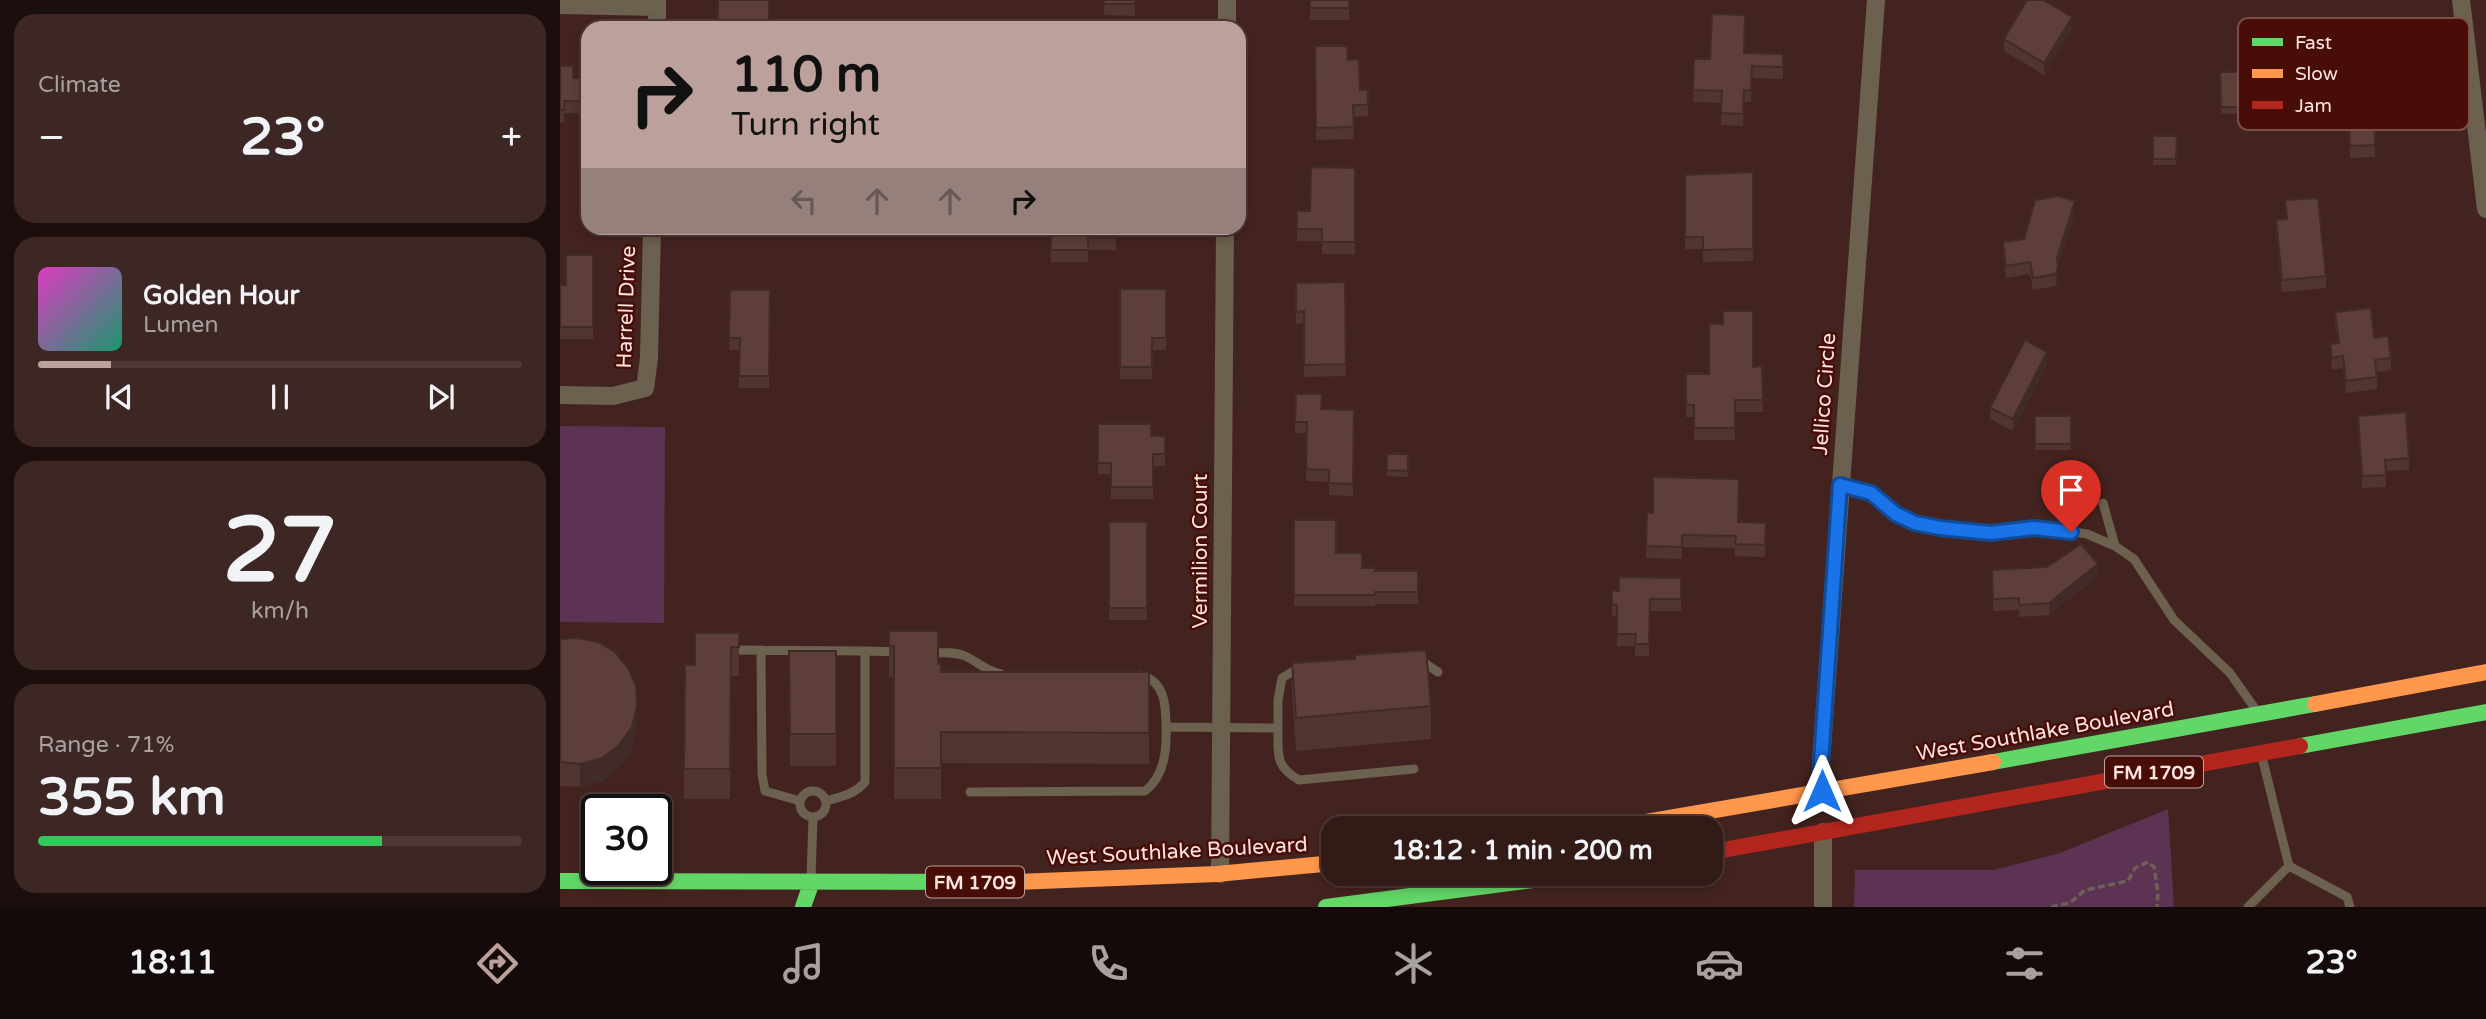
<!DOCTYPE html>
<meta charset="utf-8">
<style>
:root{--surface:#321a17;--page:#3d2724;--text:#f1f3f6;--muted:#a8a1a1;--line:#4d3836;--accent:#bba09c}
body{margin:0;font-family:"Varela Round",sans-serif;background:var(--page);color:var(--text);height:100vh;display:flex;flex-direction:column;font-size:26px;white-space:nowrap}
*{box-sizing:border-box;margin:0}
p{font-size:23px;color:var(--muted)}
.icon{flex:none;width:38px;height:38px;fill:none;stroke:currentColor;stroke-width:2;stroke-linecap:round;stroke-linejoin:round}
.map{position:relative;flex:1;overflow:hidden}
.side{display:flex;flex-direction:column;gap:14px;padding:14px;background:#1c0e0d;width:560px}
.side>*{flex:none}
.hud{position:absolute;left:21px;top:21px;width:665px;height:214px;border-radius:21px;box-shadow:0 4px 10px #0003,0 0 0 2px var(--line);background:#bba09c;color:#111;overflow:hidden}
.speed{position:absolute;left:21px;top:794px;display:flex;gap:14px;font-size:35px;font-weight:700;text-align:center}
.speed>*{display:grid;place-content:center;width:91px;height:91px;border-radius:50%;background:var(--surface);box-shadow:0 4px 10px #0003,0 0 0 2px var(--line);line-height:1}
.speed .limit{border:4px solid #111;border-radius:10px;background:#fff;color:#111}
.pin{position:absolute;display:grid;place-items:center;width:60px;height:60px;color:#fff;margin:-72px -30px;border-radius:50% 50% 50% 0;rotate:-45deg;box-shadow:0 0 7px #0007}
.pin .icon{rotate:45deg}
.me{position:absolute;width:77px;margin:-38px;rotate:0deg;stroke-linejoin:round;filter:drop-shadow(0 0 5px #0008)}
.turn{display:flex;align-items:center;gap:24px;height:147px;padding:0 35px;font-size:32px}
.turn .icon{width:91px;height:91px;stroke-width:2.5}
.turn b{display:block;font-size:49px;line-height:60px}
.lanes{display:flex;align-items:center;height:66px;padding:0 35px;background:#0003;justify-content:center;gap:35px;direction:ltr}
.lanes .off{opacity:.35}
.big{font-size:52px;font-weight:700;line-height:1.1}
.side .widget{flex:1;display:flex;flex-direction:column;justify-content:center;gap:10px;min-width:0;padding:0 24px;border-radius:21px;background:var(--page)}
.side .dial{align-items:center;gap:0}
.dial b{font-size:91px;line-height:1}
.song{display:flex;align-items:center;gap:21px}
.cover{width:84px;height:84px;border-radius:10px;background:linear-gradient(135deg,hsl(310 70% 55%),hsl(160 70% 35%))}
.played{height:7px;border-radius:4px;background:linear-gradient(90deg,var(--accent) 15%,var(--line) 15%)}
.keys{display:flex;justify-content:space-around;direction:ltr}
.heat{display:flex;justify-content:space-between;align-items:center;font-size:38px;direction:ltr}
.charge{height:10px;border-radius:5px;background:linear-gradient(90deg,#34c759 71%,var(--line) 0)}
.trip{position:absolute;left:761px;top:816px;width:402px;height:70px;border-radius:21px;background:var(--surface);box-shadow:0 4px 10px #0003,0 0 0 2px var(--line);font-weight:700;line-height:70px;text-align:center}
.tab-bar{display:flex;height:112px;justify-content:space-around;align-items:center;background:#140a09;color:var(--muted)}
.tab-bar .icon{width:49px;height:49px}
.tab-bar .selected{color:var(--accent)}
.tab-bar b{font-size:32px;color:var(--text)}
main{display:flex;flex:1;min-height:0}
.map>svg:first-child{display:block}
</style>
<main>
<section class="side">
<div class="widget"><p>Climate</p>
<div class="heat"><a>−</a><b class="big">23°</b><a>+</a></div>
</div>
<div class="widget">
<div class="song"><i class="cover"></i><div><b>Golden Hour</b><p>Lumen</p></div></div>
<div class="played"></div>
<div class="keys"><svg class="icon" aria-label="previous" viewBox="0 0 24 24"><path d="M18 5L8 12l10 7zM5 5v14"/></svg><svg class="icon" aria-label="pause" viewBox="0 0 24 24"><path d="M8 5v14M16 5v14"/></svg><svg class="icon" aria-label="next" viewBox="0 0 24 24"><path d="M6 5l10 7-10 7zM19 5v14"/></svg></div>
</div>
<div class="widget dial"><b>27</b><p>km/h</p></div>
<div class="widget"><p>Range · 71%</p><b class="big">355 km</b><div class="charge"></div></div>
</section>
<div class="map">
<svg width="1926" height="907" viewBox="0 0 1926 907">
<rect width="100%" height="100%" fill="#43231f"/>
<path fill="#5d3354" d="M0 426 105 427 104 623 0 622Z
M1608 809 1614 907H1294L1295 870H1434L1500 853Z"/>
<g fill="none" stroke-linecap="round" stroke-linejoin="round">
<path stroke="#6e6055" stroke-width="3.5" stroke-dasharray="7 3.5" stroke-linecap="butt" d="M1491 907 1510 903 1525 890 1568 881 1575 868 1588 862 1594 867 1598 893 1597 907"/>
<path stroke="#6c604e" stroke-width="9" d="M1280 485 1311 493 1336 515 1355 523 1404 531 1431 533 1474 528 1495 529 1527 534 1555 546 1574 559 1614 620 1670 673 1696 710
M1543 503 1555 546
M170 650 305 651
M201 650 202 774 205 791 240 801
M369 653C381 653 394 651 405 656 418 662 426 671 441 674
M857 658 878 672
M581 675C605 682 606 705 606 727L718 728C718 755 715 766 739 780L854 769
M718 728V700L722 678 740 667
M1702 757 1729 866 1787 897 1790 907
M240 804a13 13 0 1 1 26 0a13 13 0 1 1-26 0Z
M410 792 585 791C604 777 607 749 606 727
M266 801C281 797 295 794 305 782V651L341 652
M251 878 253 817
M1688 907 1729 866"/>
<path stroke="#6c604e" stroke-width="18" d="M1901 0 1926 209
M0 5 97 7
M97 28V0
M667 28V0
M0 395 53 396 85 388 89 358 92 228
M1262 791 1261 762 1316 0
M1263 832V907
M660 874 665 228"/>
<path stroke="#63d668" stroke-width="16" d="M1740 746 1926 712
M1433 762 1755 704
M0 881 453 882
M243 907 251 884
M766 907 1026 873"/>
<path stroke="#ff974d" stroke-width="16" d="M1755 704 1926 672
M1051 828 1433 762
M453 882 657 874 774 863"/>
<path stroke="#b3261e" stroke-width="16" d="M1152 852 1740 746"/>
</g>
<path fill="#503531" d="M544 0H575V16L544 15Z
M750 0H789V20H750Z
M1512 29 1484 75 1444 51V39Z
M755 46 788 60 800 90H808V116L793 117 794 139 756 140Z
M1184 53 1223 54V79L1192 78 1191 102H1184L1183 126 1161 125V103L1133 102 1134 59H1150Z
M0 66 13 78H28V113H4V122H0Z
M1660 72H1686L1687 113 1661 114Z
M1786 72 1825 113V124L1815 125V157L1790 158Z
M1593 136H1617L1616 165H1593Z
M795 168V254H762V241H737V211H750Z
M1193 172V261L1143 262V249H1125V175Z
M1725 200 1766 276V288L1722 292 1716 232V220L1726 219Z
M1515 213 1498 266V279L1496 286 1473 290 1470 274 1446 278 1443 254V242L1464 239Z
M491 228H556V250H528V262H491Z
M33 255V339H0V285H6Z
M785 282 786 376 744 377V323L736 324V283Z
M560 289H606V350H592V379H560Z
M170 290H210L209 388H179V350H169Z
M1775 312 1814 338 1831 358V370L1817 372V389L1786 393 1783 368 1772 370 1770 344 1778 343 1775 324Z
M1487 364 1453 431 1430 419V408Z
M1202 366 1203 412H1175V440H1134V417H1126V374H1149L1193 367Z
M736 394 762 409 794 410 793 496 769 495V482L746 481 747 433H735Z
M1475 416H1511V450H1475Z
M1798 416 1849 458V470L1826 471V487L1802 488Z
M538 424 591 436H605V466H593V499H551V474H538Z
M827 454H848V477L827 476Z
M1500 486H1523V514H1500Z
M1087 513 1178 522 1206 523 1205 557 1175 556V548L1122 547V559L1086 558Z
M734 520 776 553 802 568 815 571H858V604H815V606H734Z
M549 522H587V620H549Z
M1432 570 1538 576 1489 615 1459 617V610L1433 611Z
M1121 578V611H1090L1089 656H1075V646H1057V616H1052V590L1059 591Z
M329 631 378 664 381 672H589V764L381 763V799H334V677H329Z
M179 633V676H171L170 799H124L125 665H135Z
M0 639 77 730 72 750 59 768 42 781 20 787 0 786Z
M229 651H276V766H230Z
M732 663 871 706V739L736 751 732 696Z"/>
<path fill="#412b28" d="M1512 17V29L1484 75V63Z
M1515 201V213L1497 270V258Z
M1498 267V279L1496 286V274Z
M1487 352V364L1453 431V419Z
M1538 564V576L1489 615V603Z
M77 707V730L72 750 59 768 42 781 20 787V764Z"/>
<path fill="#5d3e39" stroke="#412b28" stroke-width="2" d="M158 0H209V28H158Z
M544 0H575V4H544Z
M750 0H789V8H750Z
M1467 0H1483L1512 17 1484 63 1444 39Z
M1152 14 1185 15 1184 53 1223 54V67L1192 66 1191 91 1184 90 1183 114 1161 113 1162 91 1133 90 1134 59H1150Z
M755 46H787L788 60 799 59 800 90H808V105H793L794 127 756 128Z
M1823 58 1825 113H1814L1815 145 1790 146 1786 60Z
M0 66H13V78H28V101H4V110H0Z
M1660 72H1686L1687 107H1661Z
M1593 136H1617L1616 159H1593Z
M751 167 795 168V242H762V229H737V211H750Z
M1193 172V249L1143 250V237H1125V175Z
M1498 196 1515 201 1497 258 1498 267 1496 274 1473 278 1470 262 1446 266 1443 242 1464 239 1475 200Z
M1758 198 1766 276 1722 280 1716 220 1727 219 1725 200Z
M491 228H556V238H528V250H491Z
M6 255H33V327H0V285H6Z
M785 282 786 364 744 365V311L736 312V283Z
M560 289H606V338H592V367H560Z
M170 290H210L209 376H179L180 338H169Z
M1811 308 1814 338 1828 336 1831 358 1815 360 1817 377 1786 381 1783 356 1772 358 1770 344 1779 343 1775 312Z
M1163 311H1193V367L1202 366 1203 400H1175V428H1134V405H1126V374H1149V324H1163Z
M1465 340 1487 352 1453 419 1430 408Z
M736 394H762L761 409 794 410 793 484 769 483V470L746 469 747 422H735Z
M1846 412 1849 458 1825 460 1826 475 1802 476 1798 416Z
M1475 416H1511V444H1475Z
M538 424H591V436H605V454H593V487H551V463H538Z
M827 454H848V471L827 470Z
M1093 477 1179 479 1178 522 1206 523 1205 545 1175 544 1176 536 1122 535V547L1086 546 1087 513H1093Z
M1500 486H1523V508H1500Z
M734 520H776V553H802V568H815V571H858V592H815V595H734Z
M549 522H587V608H549Z
M1521 544 1538 564 1489 603 1459 605V598L1433 599 1432 570 1487 567Z
M1059 577 1121 578V599H1090L1089 644H1075L1076 634H1057V605H1052V590L1059 591Z
M329 631H378V664H381V672H589V733L381 732V768H334V646H329Z
M135 633H179V647H171L170 769H124L125 665H135Z
M18 638 38 642 55 652 68 668 76 686 77 707 72 727 59 745 42 758 20 764 0 762V639Z
M866 650 871 706 736 718 732 663 795 659V655Z
M229 651H276V734H230Z"/>
<g fill="none" stroke-linecap="round" stroke-linejoin="round">
<defs>
<path id="route" d="M1262 791 1261 762 1280 485 1311 493 1336 514 1355 523 1380 528 1431 533 1474 528 1511 532"/>
</defs>
<use href="#route" stroke="#114b97" stroke-width="18"/>
<use href="#route" stroke="#1a73e8" stroke-width="12"/>
</g>
<g text-anchor="middle" stroke-width="5" stroke-linejoin="round" paint-order="stroke">
<g fill="#470d06" stroke="#c5a39e" stroke-width="2">
<rect x="1545" y="756.5" width="98" height="31" rx="5"/>
<rect x="366" y="866.5" width="98" height="31" rx="5"/>
</g>
<g font-size="19" font-weight="bold" fill="#fbe3df">
<text x="1594" y="779">FM 1709</text>
<text x="415" y="889">FM 1709</text>
</g>
<g font-size="21" fill="#fbe3df" stroke="#470d06">
<text transform="translate(66 307) rotate(-88)" y="7">Harrell Drive</text>
<text transform="translate(1264 394) rotate(-86)" y="7">Jellico Circle</text>
<text transform="translate(640 551) rotate(-90)" y="7">Vermilion Court</text>
<text transform="translate(1485 731) rotate(-10)" y="7">West Southlake Boulevard</text>
<text transform="translate(617 851) rotate(-3)" y="7">West Southlake Boulevard</text>
</g>
</g>
<rect x="1678" y="18" width="231" height="112" rx="10" fill="#470d06" stroke="#7d4d47" stroke-width="2"/>
<rect x="1692" y="38" width="31" height="8" fill="#63d668"/>
<rect x="1692" y="69" width="31" height="9" fill="#ff974d"/>
<rect x="1692" y="101" width="31" height="8" fill="#b3261e"/>
<g font-size="19" fill="#fbe3df">
<text x="1735" y="49">Fast</text>
<text x="1735" y="80">Slow</text>
<text x="1735" y="112">Jam</text>
</g>
</svg>
<div class="speed"><div class="limit">30</div></div>
<div class="pin" style="left:1511px;top:532px;background:#d93025"><svg class="icon" aria-label="arrive" viewBox="0 0 24 24"><path d="M6 21V4h12l-3 4 3 4H6"/></svg></div>
<svg class="me" style="left:1262px;top:791px" viewBox="-20 -20 40 40"><path d="M0-17L14 15 0 8-14 15z" fill="#1a73e8" stroke="#fff" stroke-width="4"/></svg>
<div class="trip">18:12 · 1 min · 200 m</div>
<div class="hud">
<div class="turn"><svg class="icon" aria-label="right" viewBox="0 0 24 24"><path d="M7 20v-9h11M14 6l5 5-5 5"/></svg><div><b>110 m</b>Turn right</div></div>
<div class="lanes"><svg class="icon off" aria-label="left" viewBox="0 0 24 24"><path d="M17 20v-9H6M10 6l-5 5 5 5"/></svg><svg class="icon off" aria-label="ahead" viewBox="0 0 24 24"><path d="M12 20V5M6 11l6-6 6 6"/></svg><svg class="icon off" aria-label="ahead" viewBox="0 0 24 24"><path d="M12 20V5M6 11l6-6 6 6"/></svg><svg class="icon" aria-label="right" viewBox="0 0 24 24"><path d="M7 20v-9h11M14 6l5 5-5 5"/></svg></div>
</div>
</div>
</main>
<nav class="tab-bar">
<b>18:11</b>
<svg class="icon selected" aria-label="directions" viewBox="0 0 24 24"><path d="M12 3l9 9-9 9-9-9zM9 14v-3h6M13 9l2 2-2 2"/></svg>
<svg class="icon" aria-label="music" viewBox="0 0 24 24"><path d="M9 18V5l10-2v13"/><circle cx="6" cy="18" r="3"/><circle cx="16" cy="16" r="3"/></svg>
<svg class="icon" aria-label="phone" viewBox="0 0 24 24"><path d="M5 4h4l2 5-3 2q2 4 5 5l2-3 5 2v4C11 20 4 13 5 4z"/></svg>
<svg class="icon" aria-label="climate" viewBox="0 0 24 24"><path d="M12 3v18M4 7l16 10M4 17L20 7"/></svg>
<svg class="icon" aria-label="car" viewBox="0 0 24 24"><path d="M5 17H2v-5l4-1 3-4h7l3 4 3 1v5h-3M9 17h6M6 11h13"/><circle cx="7" cy="17" r="2"/><circle cx="17" cy="17" r="2"/></svg>
<svg class="icon" aria-label="filters" viewBox="0 0 24 24"><path d="M4 7h16M4 17h16"/><circle cx="9" cy="7" r="2"/><circle cx="15" cy="17" r="2"/></svg>
<b>23°</b>
</nav>
